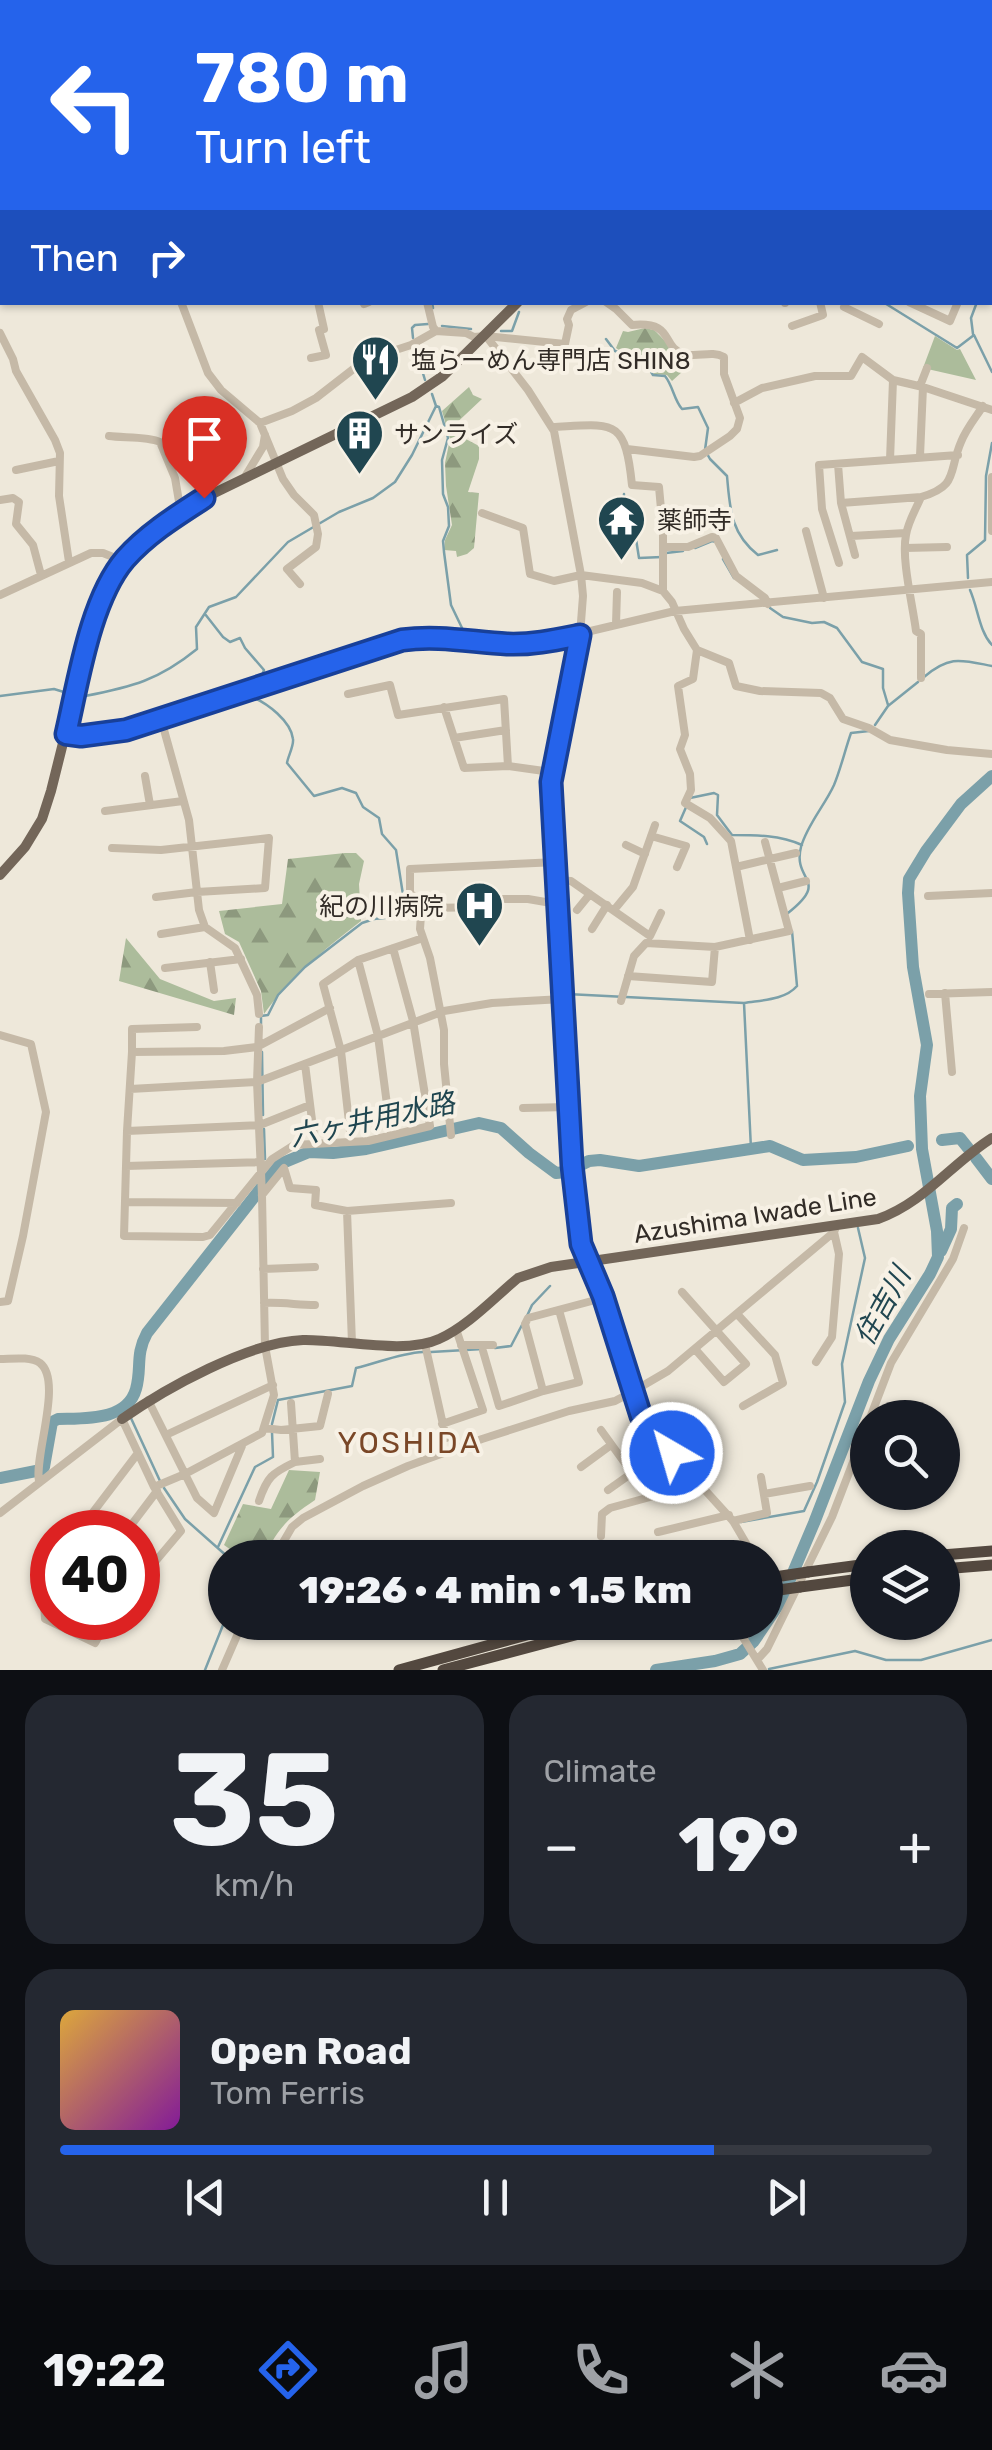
<!DOCTYPE html>
<meta charset="utf-8">
<style>
:root{--surface:#171b24;--page:#242831;--text:#f1f3f6;--muted:#9ea1a6;--line:#363941;--accent:#2563eb}
body{margin:0;font-family:Rubik,"Noto Sans JP",sans-serif;background:var(--page);color:var(--text);height:100vh;display:flex;flex-direction:column;font-size:38px;white-space:nowrap}
*{box-sizing:border-box;margin:0}
p{font-size:32px;color:var(--muted)}
.icon{flex:none;width:55px;height:55px;fill:none;stroke:currentColor;stroke-width:2;stroke-linecap:round;stroke-linejoin:round}
.map{position:relative;height:1670px;overflow:hidden}
.sheet{display:flex;flex-direction:column;gap:25px;padding:25px;background:#0d0f14;flex:1}
.sheet>*{flex:none}
.guide{position:absolute;left:0px;top:0px;width:992px;height:305px;box-shadow:0 2px 8px #0004;background:#2563eb;color:#fff;overflow:hidden}
.fabs{position:absolute;left:850px;top:1400px;display:grid;gap:20px}
.fabs a{display:grid;place-items:center;width:110px;height:110px;border-radius:50%;background:var(--surface);box-shadow:0 2px 8px #0004;font-size:50px}
.speed{position:absolute;left:30px;top:1510px;display:flex;gap:20px;font-size:50px;font-weight:700;text-align:center}
.speed>*{display:grid;place-content:center;width:130px;height:130px;border-radius:50%;background:var(--surface);box-shadow:0 2px 8px #0004;line-height:1}
.speed .limit{border:15px solid #d22;background:#fff;color:#111}
.pin{position:absolute;display:grid;place-items:center;width:85px;height:85px;color:#fff;margin:-102px -42px;border-radius:50% 50% 50% 0;rotate:-45deg;box-shadow:0 0 10px #0007}
.pin .icon{rotate:45deg}
.me{position:absolute;width:110px;margin:-55px;rotate:322deg;stroke-linejoin:round;filter:drop-shadow(0 0 8px #0008)}
.turn{display:flex;align-items:center;gap:35px;height:210px;padding:0 30px;font-size:45px}
.turn .icon{width:130px;height:130px;stroke-width:2.5}
.turn b{display:block;font-size:70px;line-height:85px}
.then{display:flex;align-items:center;height:95px;padding:0 30px;background:#0003;gap:20px;font-size:38px}
.big{font-size:75px;font-weight:800;line-height:1.1}
.sheet .tile{flex:1;display:flex;flex-direction:column;justify-content:center;gap:15px;min-width:0;padding:0 35px;border-radius:30px;background:var(--page)}
.sheet .dial{align-items:center;gap:0}
.dial b{font-size:130px;line-height:1}
.song{display:flex;align-items:center;gap:30px}
.cover{width:120px;height:120px;border-radius:15px;background:linear-gradient(135deg,hsl(40 70% 55%),hsl(290 70% 35%))}
.played{height:10px;border-radius:5px;background:linear-gradient(90deg,var(--accent) 75%,var(--line) 75%)}
.keys{display:flex;justify-content:space-around;direction:ltr}
.heat{display:flex;justify-content:space-between;align-items:center;font-size:55px;direction:ltr}
.sheet .tiles{flex:1;display:grid;gap:25px;grid-template-columns:1fr 1fr}
.tile:last-child{grid-column:span 2}
.trip{position:absolute;left:208px;top:1540px;width:575px;height:100px;border-radius:50px;background:var(--surface);box-shadow:0 2px 8px #0004;font-weight:800;line-height:100px;text-align:center}
.menu{display:flex;height:160px;justify-content:space-around;align-items:center;background:#090b0e;color:var(--muted)}
.menu .icon{width:70px;height:70px}
.menu .current{color:var(--accent)}
.menu b{font-size:45px;color:var(--text)}
.map>svg:first-child{display:block}
</style>
<div class="map">
<svg width="992" height="1670" viewBox="0 0 992 1670">
<defs>
<pattern id="forest-firs" width="22" height="20" patternUnits="userSpaceOnUse" patternTransform="scale(2.5)"><rect width="22" height="20" fill="#acbc9b"/><path d="M5 1l3.5 6h-7zM16 11l3.5 6h-7z" fill="#8d997e"/></pattern>
</defs>
<rect width="100%" height="100%" fill="#eee8da"/>
<path fill="url(#forest-firs)" d="M645 328C648 329 651 329 654 330 657 332 687 364 690 369L682 372 672 381 667 375 654 374C641 354 632 360 616 348L623 331 628 332Z
M469 387 473 395 482 399 449 430 479 446V459L468 492 479 493 474 548 467 554 457 557 456 551 444 550 445 540 452 525 446 486 445 463 450 439 442 411Z
M345 853H356L364 861 359 884 361 921C325 949 291 976 264 1014L261 991 239 942 225 934 219 911 282 904 288 859Z
M126 938 160 979 214 1001 236 998 234 1015 119 981Z
M289 1470 320 1472 315 1500C287 1519 279 1527 264 1557H241L224 1545 243 1504 271 1509Z"/>
<path fill="#acbc9b" d="M935 336 957 350 960 349 976 380 923 368Z"/>
<g fill="none" stroke-linecap="round" stroke-linejoin="round">
<path stroke="#7ba0a9" stroke-width="2.5" d="M272 0 275 2
M469 0 470 2
M675 0 676 2
M485 2 486 0
M556 2 557 0
M990 17 992 16
M0 120H2
M990 192 992 189
M990 209 992 210
M990 220 992 216
M990 244 992 249
M990 259H992
M432 302 433 308
M883 302 957 348 974 335 992 372
M442 326 471 329
M501 331H512L519 312
M973 334 971 318 977 302
M413 338 412 328 415 325 428 324
M606 339 615 351 645 362 653 375 665 376C673 386 674 400 682 409L698 407 708 428 705 450 710 459 727 476C730 508 730 533 758 555L777 550
M415 347 425 380
M363 357 379 352
M436 406 439 407 448 438 442 460 443 494 448 507 449 526 443 541 444 552 451 605 463 630
M624 494 621 534 636 539 639 558 662 557
M695 548 712 541 716 542
M666 553 683 551
M723 559 734 578
M968 578 967 555 985 540 986 476 992 443
M970 590C978 608 979 631 992 645
M770 608 783 617 812 623 824 622 837 628 862 662 883 669V688L888 705
M205 614 223 637 230 642 240 638 245 648 264 670 260 681
M924 677C950 655 961 660 992 666
M257 688 252 697C267 703 291 721 293 739 294 746 288 756 287 763L314 796 342 788 356 793 363 807 379 818 382 834 396 850 404 901
M0 696 54 689 67 693
M85 696C132 687 159 680 197 649L196 627 209 607 236 597 288 542 339 512 373 498 395 482 412 455 436 406 432 394
M875 725 888 706 918 682
M690 798 714 793 718 795 717 815 732 835C756 835 780 835 802 845
M687 805 680 821 704 837 707 844
M788 913C831 879 792 882 801 847 807 825 825 805 834 785 841 768 845 750 851 733L869 731
M567 994 744 1003
M261 1024V1016L268 1015 278 995 305 967 362 923 374 919 395 917 410 910
M262 1052 263 1115
M264 1129 265 1159
M751 1149 744 1003C762 1000 785 1000 797 986L792 931
M527 1316 532 1305 550 1286
M495 1348 511 1346 523 1323
M431 1352 483 1349
M130 1416 160 1481
M272 1424 278 1400 352 1386 356 1368C378 1363 400 1353 423 1352
M164 1488 185 1519 229 1558
M741 1522 804 1511 817 1482 845 1402 842 1364 865 1258 858 1228
M218 1547 255 1467 273 1457 272 1432
M769 1669 855 1651 886 1660H921L992 1640
M205 1670 225 1620"/>
<path stroke="#7ba0a9" stroke-width="12" d="M942 1140 960 1138 968 1148
M976 1158 992 1179
M941 1251 951 1229 952 1208 957 1204
M0 1478 41 1470 44 1467 52 1422 58 1419C85 1418 127 1421 136 1389 142 1368 135 1355 147 1333L280 1164 309 1152 333 1153 366 1149 479 1123 501 1128 529 1153 556 1173 566 1172 589 1161 600 1160 639 1166 770 1146 803 1160 856 1157 908 1146
M656 1670 715 1661 740 1654 754 1641 781 1601 814 1523 869 1381 889 1339 930 1274 938 1257 937 1231 922 1149 920 1096 927 1045 913 967 908 893 909 879 926 851 961 804 992 776"/>
<path stroke="#c5b9a7" stroke-width="8" d="M405 0V2
M520 0 526 2
M637 0 638 2
M797 0V2
M195 2 198 0
M455 2 460 0
M692 2V0
M990 40 992 38
M990 66 992 65
M990 106 992 105
M990 137 992 139
M0 152 2 151
M0 185 2 184
M990 288 992 289
M181 302 208 373 221 390 260 423 283 479 294 495 314 515 318 534 316 547 287 569 300 584
M427 302 433 327 436 331
M606 302 616 309 632 325C676 321 660 347 684 354 698 358 711 350 724 357V374L740 418 737 429 730 436 700 456 694 457 627 449
M909 302 950 321 958 302
M785 303V302
M364 304 369 302
M844 307 879 324
M792 326 823 315 820 302
M0 333 13 359 16 371 55 440 60 453 59 496 69 562
M486 336 528 390 554 431 581 575 583 596 580 635 551 782 568 1107 581 1244 603 1297 641 1416 665 1446 733 1521 750 1550V1558
M311 358 326 355 319 330 324 329 318 302
M920 386 927 368
M734 403 762 388 815 376H851L862 357 893 380
M260 423 292 411 316 398 365 360 411 345 436 331 466 333 474 337 486 336 565 344 569 325 567 319 571 310 586 302
M552 427C614 424 625 417 632 485L659 487 663 531V591
M109 436C123 438 148 436 160 442L175 478 181 513
M920 456 923 387
M890 460 893 380 923 387 992 410
M838 464 841 503 855 555
M16 470 59 461
M246 475 263 447 265 435
M992 477V531
M0 500 13 498 19 502 16 524 33 545 41 575
M841 503 921 497
M482 513 523 528 530 574 554 581 581 575 642 583 663 591 672 602 684 629 697 650 729 663 736 686 760 691 821 693 830 698 843 719 869 728 890 740 947 750 992 754
M806 531 824 598
M851 536 906 533
M663 547H688L712 537 716 538 736 576 765 598 768 604
M905 548 947 547
M839 563 822 509 819 465 958 455
M0 595 91 553H103L123 561
M616 624 617 592
M697 650 693 679 678 686 685 735 680 749 690 774 691 790 685 803 710 818 731 841 750 940
M921 678V634L916 631C913 606 901 559 906 535 908 522 916 509 921 497 959 486 948 472 961 442 966 429 976 417 983 406
M348 694 390 685 398 715 504 699 508 766 464 768 444 707
M161 719 189 820 199 910 205 927 235 948 257 995 259 1014
M66 734 81 736 126 730 372 648 402 640 429 637 510 644 540 643 675 611 992 582
M454 738 506 730
M508 766 551 772
M145 776 150 805
M105 811 183 801
M651 836 686 846 677 867
M626 845 645 854
M112 848 161 850 269 838 265 888 197 892 156 897
M557 862 410 869V893L426 908 490 907 491 899H528L557 904
M736 867 796 853
M555 880 571 881 650 936 661 913
M778 888 806 881
M928 896 992 893
M577 910 590 894
M614 910 633 887 655 825
M421 915 420 929 430 958 444 1030V1064L451 1135
M592 929 607 905
M161 934 205 927
M210 962 214 990
M165 968 241 959
M628 976 712 982 715 947
M945 993 952 1072
M929 994 992 992
M621 1001 634 956 646 943 715 947 789 931 765 842
M330 1008 257 1047 224 1051 132 1052 127 1131 124 1236 203 1237 210 1235 272 1159 294 1145 368 1141 430 1126 413 1021 393 948
M0 1035 31 1044 46 1112 23 1236 8 1301 0 1302
M132 1052V1029L197 1027
M305 1064 315 1144
M130 1089 257 1082 444 1011 492 1003 563 999
M523 1108 568 1107
M127 1131 260 1125 310 1105
M391 1135 378 1036 358 960 423 938
M351 1140 341 1051 323 984 358 960
M126 1166 261 1162
M262 1195 284 1168 290 1188 316 1190 315 1205 347 1211 451 1203
M125 1202 237 1203
M347 1211 352 1343
M263 1269 315 1267
M682 1292 746 1364 724 1382 695 1349
M264 1303C282 1302 298 1305 315 1305
M738 1315 775 1355 783 1383 743 1406
M425 1344 446 1438
M461 1345H493
M483 1351 499 1406 543 1391 579 1382 559 1310
M0 1359C11 1359 30 1356 40 1363 63 1381 34 1456 39 1481
M816 1362 832 1337 839 1254 834 1232
M543 1391 525 1324 528 1318 603 1298
M148 1400 197 1498 214 1513 242 1446
M870 1418 891 1363 953 1259 964 1228
M442 1424 483 1410 456 1329
M264 1428 281 1430 320 1426 328 1394
M601 1430 632 1473H645L671 1453
M166 1435 273 1385
M295 1462 320 1459
M581 1467 611 1445
M154 1487 185 1474 262 1433 274 1395 265 1346 262 1195 257 1082 259 1027
M608 1490 632 1473
M764 1494 810 1486
M259 1501C267 1477 272 1473 295 1462L291 1403
M0 1513 122 1419 154 1487 181 1531 138 1582
M733 1521 767 1513 761 1477
M78 1532 138 1453
M126 1532 157 1491
M658 1532 729 1515
M601 1536 602 1514 610 1508 672 1491 695 1479
M274 1558 292 1527 303 1518 363 1486 408 1466 482 1439 569 1411 615 1401 632 1392 668 1371 834 1232 836 1227
M52 1568 44 1602 45 1619 95 1643 109 1618
M738 1622 739 1631 763 1670
M757 1660 767 1649 832 1517 868 1423
M222 1670 243 1622"/>
<path stroke="#736659" stroke-width="10" d="M868 2 872 0
M0 875 25 847 42 819 51 791 94 619 123 561 149 535 204 498 412 397 443 376 518 302
M122 1419C166 1388 249 1342 303 1340 341 1339 405 1355 439 1339 467 1327 495 1297 518 1278L551 1267 878 1219C924 1203 952 1163 992 1138"/>
<path stroke="#53483f" stroke-width="11" d="M942 1555 992 1551
M942 1569 992 1565
M808 1572 868 1564
M800 1587 868 1578
M399 1670 574 1622
M443 1670 624 1622"/>
<path stroke="#53483f" stroke-width="11" d="M768 1578 808 1572
M765 1592 800 1587"/>
</g>
<g fill="none" stroke-linecap="round" stroke-linejoin="round">
<defs>
<path id="route" d="M204 498C176 516 147 534 125 559 90 600 78 683 66 734L81 736 126 730 402 640C438 635 471 642 507 644 532 645 555 640 580 635L551 782 572 1165 581 1244 603 1296 641 1416 672 1453"/>
</defs>
<use href="#route" stroke="#184099" stroke-width="25"/>
<use href="#route" stroke="#2563eb" stroke-width="18"/>
</g>
<defs>
<symbol id="restaurant-pin" viewBox="-11 -11 22 30"><path d="M0 17L-7.5 6A9.5 9.5 0 1 1 7.5 6Z" fill="#204650" stroke="#f7f1e5"/><path d="M-5-6h1v4h1v-4h1v4h1v-4h1v5L-1.5 .5V6h-2V.5L-5-1ZM5-6V6H3V1.5H1.5Q1.5-4 5-6Z" fill="#fff"/></symbol>
<symbol id="building-pin" viewBox="-11 -11 22 30"><path d="M0 17L-7.5 6A9.5 9.5 0 1 1 7.5 6Z" fill="#204650" stroke="#f7f1e5"/><path d="M-4-6H4V6H1V3H-1V6H-4ZM-2.5-4.3h1.7v1.8h-1.7ZM.8-4.3h1.7v1.8H.8ZM-2.5-1h1.7V.8h-1.7ZM.8-1h1.7V.8H.8Z" fill="#fff"/></symbol>
<symbol id="temple-pin" viewBox="-11 -11 22 30"><path d="M0 17L-7.5 6A9.5 9.5 0 1 1 7.5 6Z" fill="#204650" stroke="#f7f1e5"/><path d="M0-6L5-2H3V0L6.5 2.5H4V6H1.5V3h-3V6H-4V2.5H-6.5L-3 0V-2H-5Z" fill="#fff"/></symbol>
<symbol id="hospital-pin" viewBox="-11 -11 22 30"><path d="M0 17L-7.5 6A9.5 9.5 0 1 1 7.5 6Z" fill="#204650" stroke="#f7f1e5"/><path d="M-5-5h3v3.5h4V-5h3V5h-3V1.5h-4V5h-3Z" fill="#fff"/></symbol>
</defs>
<g fill-rule="evenodd">
<use href="#restaurant-pin" x="348" y="332" width="55" height="75"/>
<use href="#building-pin" x="332" y="406" width="55" height="75"/>
<use href="#temple-pin" x="594" y="492" width="55" height="75"/>
<use href="#hospital-pin" x="452" y="878" width="55" height="75"/>
</g>
<g text-anchor="middle" stroke-width="8" stroke-linejoin="round" paint-order="stroke">
<g font-size="25" fill="#322c27" stroke="#f7f1e5" text-anchor="start">
<text x="411" y="369">塩らーめん専門店 SHIN8</text>
<text x="394" y="443">サンライズ</text>
<text x="657" y="529">薬師寺</text>
<text x="444" y="915" text-anchor="end">紀の川病院</text>
</g>
<g font-size="25" fill="#322c27" stroke="#f7f1e5">
<text transform="translate(755 1215) rotate(-9)" y="9">Azushima Iwade Line</text>
</g>
<g font-size="28" font-style="italic" fill="#204650" stroke="#f7f1e5">
<text transform="translate(372 1119) rotate(-12)" y="10">六ヶ井用水路</text>
<text transform="translate(882 1306) rotate(-61)" y="10">住吉川</text>
</g>
<g font-size="30" letter-spacing="2.5" fill="#7a4727" stroke="#f7f1e5">
<text x="410" y="1453">YOSHIDA</text>
</g>
</g>
</svg>
<div class="fabs">
<a><svg class="icon" aria-label="search" viewBox="0 0 24 24"><circle cx="10" cy="10" r="6"/><path d="M15 15l6 6"/></svg></a>
<a><svg class="icon" aria-label="layers" viewBox="0 0 24 24"><path d="M12 4l9 5-9 5-9-5zM3 14l9 5 9-5"/></svg></a>
</div>
<div class="speed"><div class="limit">40</div></div>
<div class="pin" style="left:204px;top:498px;background:#d93025"><svg class="icon" aria-label="arrive" viewBox="0 0 24 24"><path d="M6 21V4h12l-3 4 3 4H6"/></svg></div>
<svg class="me" style="left:672px;top:1453px" viewBox="-20 -20 40 40"><circle r="17" fill="#2563eb" stroke="#fff" stroke-width="3"/><path d="M0-11L8 9 0 5-8 9z" fill="#fff"/></svg>
<div class="trip">19:26 · 4 min · 1.5 km</div>
<div class="guide">
<div class="turn"><svg class="icon" aria-label="left" viewBox="0 0 24 24"><path d="M17 20v-9H6M10 6l-5 5 5 5"/></svg><div><b>780 m</b>Turn left</div></div>
<div class="then">Then<svg class="icon" aria-label="right" viewBox="0 0 24 24"><path d="M7 20v-9h11M14 6l5 5-5 5"/></svg></div>
</div>
</div>
<section class="sheet">
<div class="tiles">
<div class="tile dial"><b>35</b><p>km/h</p></div>
<div class="tile"><p>Climate</p>
<div class="heat"><a>−</a><b class="big">19°</b><a>+</a></div>
</div>
<div class="tile">
<div class="song"><i class="cover"></i><div><b>Open Road</b><p>Tom Ferris</p></div></div>
<div class="played"></div>
<div class="keys"><svg class="icon" aria-label="previous" viewBox="0 0 24 24"><path d="M18 5L8 12l10 7zM5 5v14"/></svg><svg class="icon" aria-label="pause" viewBox="0 0 24 24"><path d="M8 5v14M16 5v14"/></svg><svg class="icon" aria-label="next" viewBox="0 0 24 24"><path d="M6 5l10 7-10 7zM19 5v14"/></svg></div>
</div>
</div>
</section>
<nav class="menu">
<b>19:22</b>
<svg class="icon current" aria-label="directions" viewBox="0 0 24 24"><path d="M12 3l9 9-9 9-9-9zM9 14v-3h6M13 9l2 2-2 2"/></svg>
<svg class="icon" aria-label="music" viewBox="0 0 24 24"><path d="M9 18V5l10-2v13"/><circle cx="6" cy="18" r="3"/><circle cx="16" cy="16" r="3"/></svg>
<svg class="icon" aria-label="phone" viewBox="0 0 24 24"><path d="M5 4h4l2 5-3 2q2 4 5 5l2-3 5 2v4C11 20 4 13 5 4z"/></svg>
<svg class="icon" aria-label="climate" viewBox="0 0 24 24"><path d="M12 3v18M4 7l16 10M4 17L20 7"/></svg>
<svg class="icon" aria-label="car" viewBox="0 0 24 24"><path d="M5 17H2v-5l4-1 3-4h7l3 4 3 1v5h-3M9 17h6M6 11h13"/><circle cx="7" cy="17" r="2"/><circle cx="17" cy="17" r="2"/></svg>
</nav>
